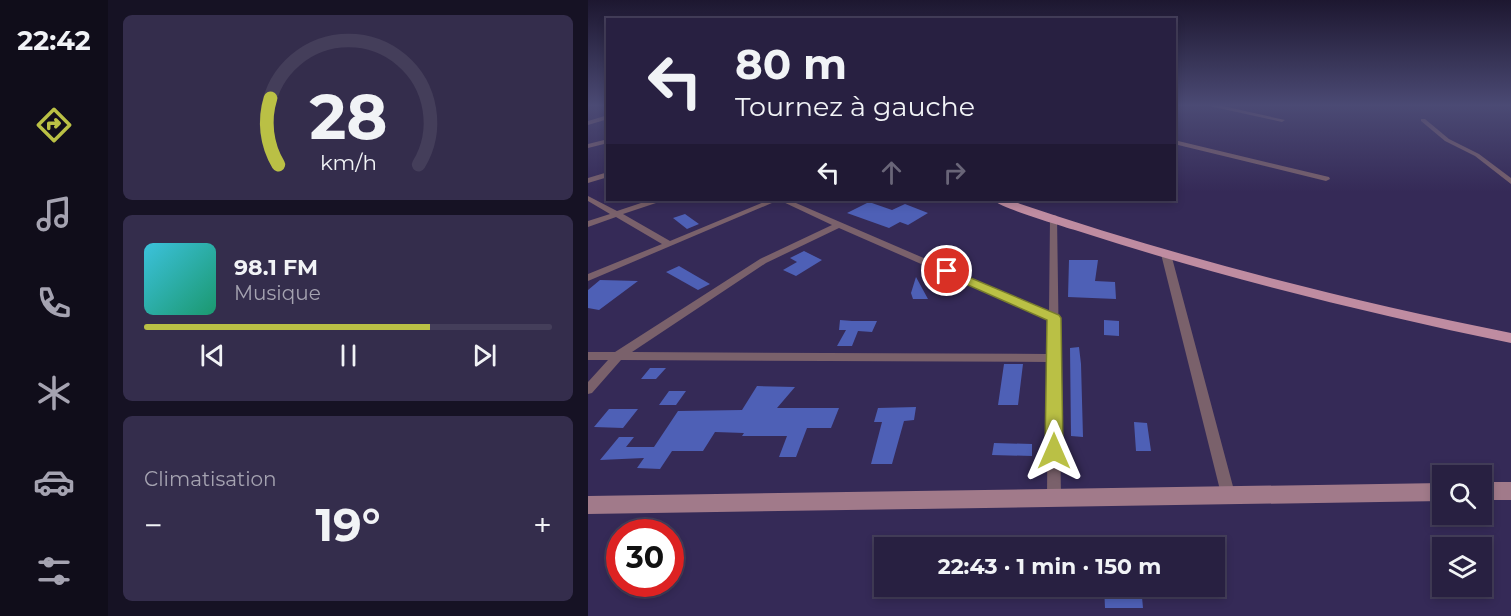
<!DOCTYPE html>
<html lang="fr">
<meta charset="utf-8">
<style>
:root{--surface:#282041;--page:#342d4c;--text:#f1f3f6;--muted:#a5a3b1;--line:#443e5a;--accent:#bac045}
body{margin:0;font-family:Montserrat,sans-serif;background:var(--page);color:var(--text);height:100vh;display:flex;flex-direction:column;font-size:22px;white-space:nowrap}
*{box-sizing:border-box;margin:0}
p{font-size:20px;color:var(--muted)}
.icon{flex:none;width:33px;height:33px;fill:none;stroke:currentColor;stroke-width:2;stroke-linecap:round;stroke-linejoin:round}
.map{position:relative;flex:1;overflow:hidden}
.panel{display:flex;flex-direction:column;gap:15px;padding:15px;background:#161224;width:480px}
.panel>*{flex:none}
.guide{position:absolute;left:18px;top:18px;width:570px;height:183px;border-radius:0px;box-shadow:0 3px 9px #0003,0 0 0 2px var(--line);background:#282041;color:var(--text);overflow:hidden}
.tools{position:absolute;left:844px;top:465px;display:grid;gap:12px}
.tools a{display:grid;place-items:center;width:60px;height:60px;border-radius:0px;background:var(--surface);box-shadow:0 3px 9px #0003,0 0 0 2px var(--line);font-size:30px}
.speed{position:absolute;left:18px;top:519px;display:flex;gap:12px;font-size:30px;font-weight:700;text-align:center}
.speed>*{display:grid;place-content:center;width:78px;height:78px;border-radius:50%;background:var(--surface);box-shadow:0 3px 9px #0003,0 0 0 2px var(--line);line-height:1}
.speed .limit{border:9px solid #d22;background:#fff;color:#111}
.pin{position:absolute;display:grid;place-items:center;width:51px;height:51px;color:#fff;margin:-26px;border:3px solid #fff;border-radius:50%;box-shadow:0 2px 6px #0007}
.me{position:absolute;width:66px;margin:-33px;rotate:0deg;stroke-linejoin:round;filter:drop-shadow(0 0 4px #0008)}
.turn{display:flex;align-items:center;gap:21px;height:126px;padding:0 30px;font-size:27px}
.turn .icon{width:78px;height:78px;stroke-width:2.5}
.turn b{display:block;font-size:42px;line-height:51px}
.lanes{display:flex;align-items:center;height:57px;padding:0 30px;background:#0003;justify-content:center;gap:30px;direction:ltr}
.lanes .off{opacity:.35}
.big{font-size:45px;font-weight:700;line-height:1.1}
.panel .widget{flex:1;display:flex;flex-direction:column;justify-content:center;gap:9px;min-width:0;padding:0 21px;border-radius:9px;background:var(--page)}
.panel .dial{align-items:center;gap:0}
.dial svg{height:156px;overflow:visible;fill:none;stroke:var(--line);stroke-width:7;stroke-linecap:round;text-anchor:middle}
.dial text{fill:var(--text);stroke:none}
.song{display:flex;align-items:center;gap:18px}
.cover{width:72px;height:72px;border-radius:9px;background:linear-gradient(135deg,hsl(190 70% 55%),hsl(160 70% 35%))}
.played{height:6px;border-radius:3px;background:linear-gradient(90deg,var(--accent) 70%,var(--line) 70%)}
.keys{display:flex;justify-content:space-around;direction:ltr}
.heat{display:flex;justify-content:space-between;align-items:center;font-size:33px;direction:ltr}
.trip{position:absolute;left:286px;top:537px;width:351px;height:60px;border-radius:0px;background:var(--surface);box-shadow:0 3px 9px #0003,0 0 0 2px var(--line);font-weight:700;line-height:60px;text-align:center}
main{display:flex;flex:1;min-height:0}
.dock{display:flex;flex-direction:column;width:108px;justify-content:space-around;align-items:center;background:#100d1a;color:var(--muted)}
.dock .icon{width:42px;height:42px}
.dock .selected{color:var(--accent)}
.dock b{font-size:27px;color:var(--text)}
.map>svg:first-child{display:block}
</style>
<main>
<nav class="dock">
<b>22:42</b>
<svg class="icon selected" aria-label="directions" viewBox="0 0 24 24"><path d="M12 3l9 9-9 9-9-9zM9 14v-3h6M13 9l2 2-2 2"/></svg>
<svg class="icon" aria-label="music" viewBox="0 0 24 24"><path d="M9 18V5l10-2v13"/><circle cx="6" cy="18" r="3"/><circle cx="16" cy="16" r="3"/></svg>
<svg class="icon" aria-label="phone" viewBox="0 0 24 24"><path d="M5 4h4l2 5-3 2q2 4 5 5l2-3 5 2v4C11 20 4 13 5 4z"/></svg>
<svg class="icon" aria-label="climate" viewBox="0 0 24 24"><path d="M12 3v18M4 7l16 10M4 17L20 7"/></svg>
<svg class="icon" aria-label="car" viewBox="0 0 24 24"><path d="M5 17H2v-5l4-1 3-4h7l3 4 3 1v5h-3M9 17h6M6 11h13"/><circle cx="7" cy="17" r="2"/><circle cx="17" cy="17" r="2"/></svg>
<svg class="icon" aria-label="filters" viewBox="0 0 24 24"><path d="M4 7h16M4 17h16"/><circle cx="9" cy="7" r="2"/><circle cx="15" cy="17" r="2"/></svg>
</nav>
<section class="panel">
<div class="widget dial"><svg viewBox="0 0 100 80">
<path d="M14 69A42 42 0 1 1 86 69"/>
<path d="M14 69A42 42 0 0 1 10 35" stroke="#bac045"/>
<text x="50" y="56" font-size="32" font-weight="700">28</text>
<text x="50" y="72" font-size="11">km/h</text>
</svg></div>
<div class="widget">
<div class="song"><i class="cover"></i><div><b>98.1 FM</b><p>Musique</p></div></div>
<div class="played"></div>
<div class="keys"><svg class="icon" aria-label="previous" viewBox="0 0 24 24"><path d="M18 5L8 12l10 7zM5 5v14"/></svg><svg class="icon" aria-label="pause" viewBox="0 0 24 24"><path d="M8 5v14M16 5v14"/></svg><svg class="icon" aria-label="next" viewBox="0 0 24 24"><path d="M6 5l10 7-10 7zM19 5v14"/></svg></div>
</div>
<div class="widget"><p>Climatisation</p>
<div class="heat"><a>−</a><b class="big">19°</b><a>+</a></div>
</div>
</section>
<div class="map">
<svg width="923" height="616" viewBox="0 0 923 616">
<rect width="100%" height="100%" fill="#352a57"/>
<path fill="#4e60b6" d="M281 202 304 210 317 204 340 213 320 225 312 222 301 228 259 213Z
M97 214 111 224 99 229 85 218Z
M216 251 234 260 208 276 195 270 209 262 202 258Z
M481 260H510L507 281 527 282 528 299 480 297Z
M91 266 122 284 110 290 78 272Z
M328 277 340 299H325L323 293Z
M12 280 50 281 11 310 0 308V290Z
M252 320 264 321H289L284 332 270 331 264 346H249L258 330H251Z
M516 320 531 321V336L516 335Z
M491 347 493 364 495 437 483 436 482 348Z
M416 364H435L430 405H410Z
M62 368H78L68 379H53Z
M169 386 207 387 189 408H251L243 428H219L208 457H191L199 436H154L156 433 127 432 115 451H84L72 469 49 468 56 458 12 460 31 437H46L38 447H66L90 411 154 410Z
M81 391H98L88 405H71Z
M328 407 326 420 316 421 304 464H283L294 422H286L290 408Z
M21 409H50L35 428 6 427Z
M546 422 559 423 563 451H548Z
M406 443 444 444V456L404 455Z
M516 586H553L555 608H517Z"/>
<g fill="none" stroke-linecap="round" stroke-linejoin="round">
<path fill="#7a616b" fill-rule="evenodd" d="M617 105H630L697 120 694 122Z
M20 115V119L0 125V121Z
M833 119H837L861 139 891 154 923 178V184L887 156 857 141 833 121Z
M20 139V143L0 148V144Z
M586 140 741 177 742 179 738 181 586 144Z
M20 172V177L0 183V178Z
M0 196 29 211 62 200H72L71 202 35 214 82 241 181 200H191L0 281V274L74 244 28 217 0 227V221L22 214 0 201Z
M191 200H201L461 312 462 218 466 215 469 216 473 497 471 502 466 503 461 502 459 497 460 362 33 360 4 393 0 394V382L20 360H0V352H27L172 259 244 225ZM251 228 461 320 460 354 44 352 178 263Z
M427 200H436L427 206H421V202Z
M578 251 583 254 647 494 645 499 640 500 635 499 633 494 573 254Z"/>
<path fill="#a17a8a" fill-rule="evenodd" d="M894 482H923V500H894Z
M855 483V501L0 514V496Z"/>
<path fill="#bf8ca1" fill-rule="evenodd" d="M405 200H421C585 256 752 299 923 333V343C777 313 632 277 490 231 474 226 415 209 405 200Z"/>
</g>
<linearGradient id="sky" x2="0" y2="1"><stop stop-color="#1d1730"/><stop offset="0.55" stop-color="#4b4a74"/><stop offset="1" stop-color="#4b4a74" stop-opacity="0"/></linearGradient>
<rect width="923" height="192" fill="url(#sky)"/>
<path fill="#bac045" stroke="#797d2d" stroke-width="1.5" d="M359 268 471 315 473 318 475 451 472 456 466 458 460 456 457 451 459 320 355 274 353 271 355 269Z"/>
</svg>
<div class="tools">
<a><svg class="icon" aria-label="search" viewBox="0 0 24 24"><circle cx="10" cy="10" r="6"/><path d="M15 15l6 6"/></svg></a>
<a><svg class="icon" aria-label="layers" viewBox="0 0 24 24"><path d="M12 4l9 5-9 5-9-5zM3 14l9 5 9-5"/></svg></a>
</div>
<div class="speed"><div class="limit">30</div></div>
<div class="pin" style="left:359px;top:271px;background:#d93025"><svg class="icon" aria-label="arrive" viewBox="0 0 24 24"><path d="M6 21V4h12l-3 4 3 4H6"/></svg></div>
<svg class="me" style="left:466px;top:451px" viewBox="-20 -20 40 40"><path d="M0-17L14 15 0 8-14 15z" fill="#bac045" stroke="#fff" stroke-width="4"/></svg>
<div class="trip">22:43 · 1 min · 150 m</div>
<div class="guide">
<div class="turn"><svg class="icon" aria-label="left" viewBox="0 0 24 24"><path d="M17 20v-9H6M10 6l-5 5 5 5"/></svg><div><b>80 m</b>Tournez à gauche</div></div>
<div class="lanes"><svg class="icon" aria-label="left" viewBox="0 0 24 24"><path d="M17 20v-9H6M10 6l-5 5 5 5"/></svg><svg class="icon off" aria-label="ahead" viewBox="0 0 24 24"><path d="M12 20V5M6 11l6-6 6 6"/></svg><svg class="icon off" aria-label="right" viewBox="0 0 24 24"><path d="M7 20v-9h11M14 6l5 5-5 5"/></svg></div>
</div>
</div>
</main>
